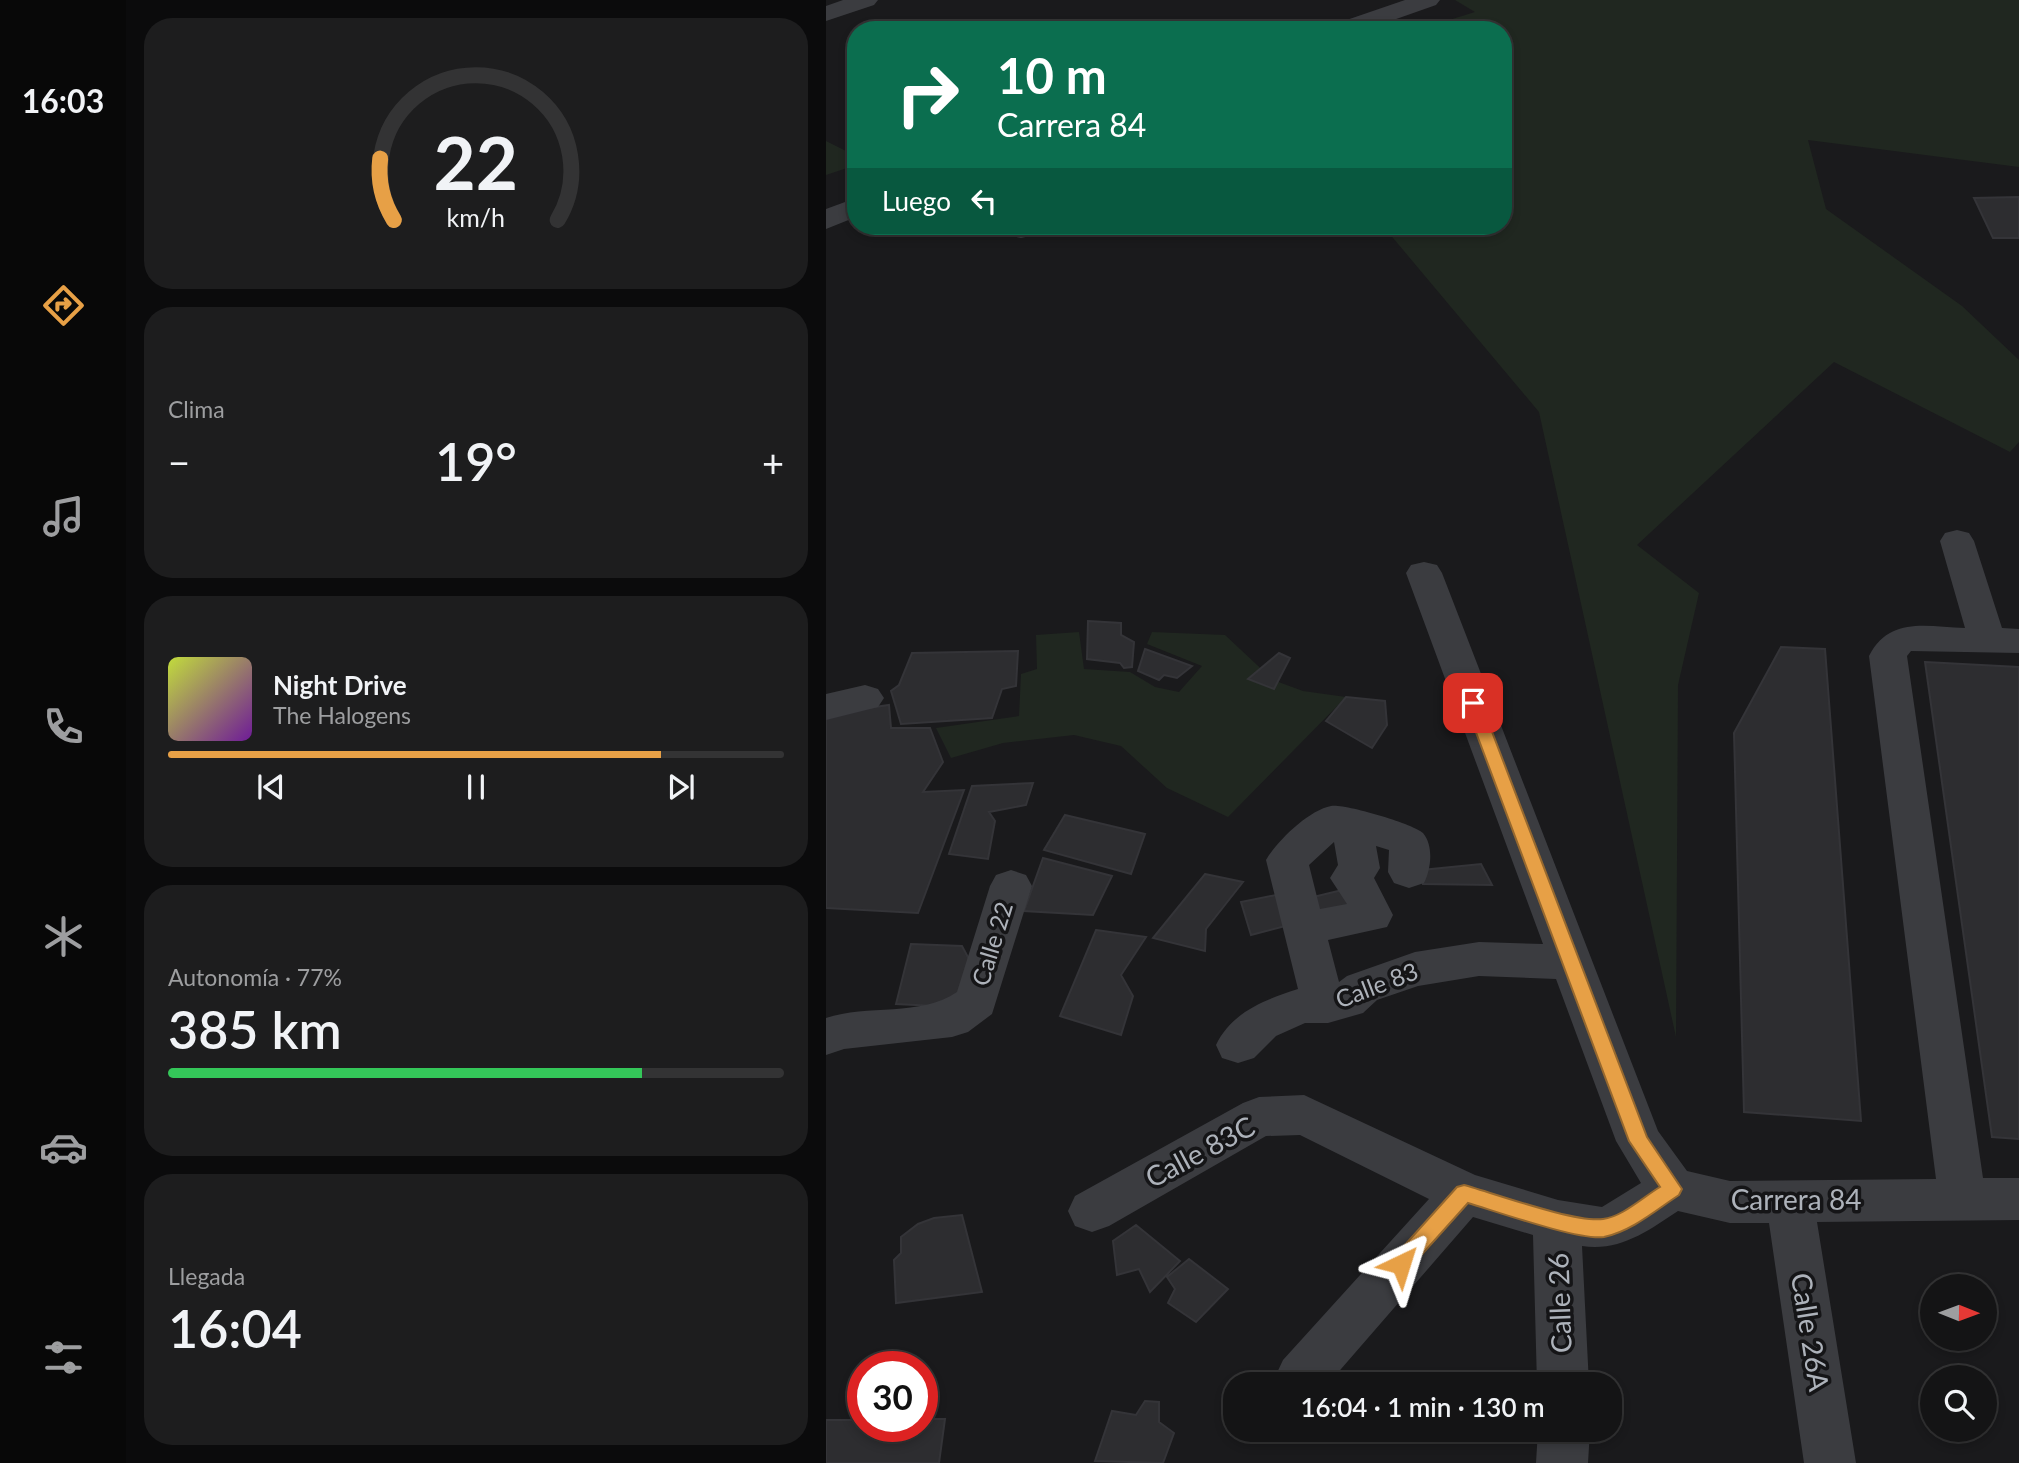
<!DOCTYPE html>
<html lang="es">
<meta charset="utf-8">
<style>
:root{--surface:#141415;--page:#1d1d1e;--text:#f1f3f6;--muted:#9d9ea0;--line:#333334;--accent:#e7a046}
body{margin:0;font-family:Lato,sans-serif;background:var(--page);color:var(--text);height:100vh;display:flex;flex-direction:column;font-size:26px;white-space:nowrap}
*{box-sizing:border-box;margin:0}
p{font-size:23px;color:var(--muted)}
.icon{flex:none;width:38px;height:38px;fill:none;stroke:currentColor;stroke-width:2;stroke-linecap:round;stroke-linejoin:round}
.map{position:relative;flex:1;overflow:hidden}
.sheet{display:flex;flex-direction:column;gap:18px;padding:18px;background:#0b0b0c;width:700px}
.sheet>*{flex:none}
.hud{position:absolute;left:21px;top:21px;width:665px;height:214px;border-radius:28px;box-shadow:0 4px 10px #0003,0 0 0 2px var(--line);background:#0b6e4f;color:#fff;overflow:hidden}
.needle{width:46px;rotate:91deg}
.tools{position:absolute;left:1094px;top:1274px;display:grid;gap:14px}
.tools a{display:grid;place-items:center;width:77px;height:77px;border-radius:50%;background:var(--surface);box-shadow:0 4px 10px #0003,0 0 0 2px var(--line);font-size:35px}
.speed{position:absolute;left:21px;top:1351px;display:flex;gap:14px;font-size:35px;font-weight:700;text-align:center}
.speed>*{display:grid;place-content:center;width:91px;height:91px;border-radius:50%;background:var(--surface);box-shadow:0 4px 10px #0003,0 0 0 2px var(--line);line-height:1}
.speed .limit{border:10px solid #d22;background:#fff;color:#111}
.pin{position:absolute;display:grid;place-items:center;width:60px;height:60px;color:#fff;margin:-30px;border-radius:14px;box-shadow:0 4px 10px #0006}
.me{position:absolute;width:77px;margin:-38px;rotate:41deg;stroke-linejoin:round;filter:drop-shadow(0 0 5px #0008)}
.turn{display:flex;align-items:center;gap:24px;height:147px;padding:0 35px;font-size:32px}
.turn .icon{width:91px;height:91px;stroke-width:2.5}
.turn b{display:block;font-size:49px;line-height:60px}
.then{display:flex;align-items:center;height:66px;padding:0 35px;background:#0003;gap:14px;font-size:26px}
.big{font-size:52px;font-weight:600;line-height:1.1}
.sheet .card{flex:1;display:flex;flex-direction:column;justify-content:center;gap:10px;min-width:0;padding:0 24px;border-radius:28px;background:var(--page)}
.sheet .dial{align-items:center;gap:0}
.dial svg{height:182px;overflow:visible;fill:none;stroke:var(--line);stroke-width:7;stroke-linecap:round;text-anchor:middle}
.dial text{fill:var(--text);stroke:none}
.song{display:flex;align-items:center;gap:21px}
.cover{width:84px;height:84px;border-radius:10px;background:linear-gradient(135deg,hsl(70 70% 55%),hsl(280 70% 35%))}
.played{height:7px;border-radius:4px;background:linear-gradient(90deg,var(--accent) 80%,var(--line) 80%)}
.keys{display:flex;justify-content:space-around;direction:ltr}
.heat{display:flex;justify-content:space-between;align-items:center;font-size:38px;direction:ltr}
.charge{height:10px;border-radius:5px;background:linear-gradient(90deg,#34c759 77%,var(--line) 0)}
.trip{position:absolute;left:397px;top:1372px;width:399px;height:70px;border-radius:28px;background:var(--surface);box-shadow:0 4px 10px #0003,0 0 0 2px var(--line);font-weight:600;line-height:70px;text-align:center}
main{display:flex;flex:1;min-height:0}
.dock{display:flex;flex-direction:column;width:126px;justify-content:space-around;align-items:center;background:#080808;color:var(--muted)}
.dock .icon{width:49px;height:49px}
.dock .active{color:var(--accent)}
.dock b{font-size:32px;color:var(--text)}
.map>svg:first-child{display:block}
</style>
<main>
<nav class="dock">
<b>16:03</b>
<svg class="icon active" aria-label="directions" viewBox="0 0 24 24"><path d="M12 3l9 9-9 9-9-9zM9 14v-3h6M13 9l2 2-2 2"/></svg>
<svg class="icon" aria-label="music" viewBox="0 0 24 24"><path d="M9 18V5l10-2v13"/><circle cx="6" cy="18" r="3"/><circle cx="16" cy="16" r="3"/></svg>
<svg class="icon" aria-label="phone" viewBox="0 0 24 24"><path d="M5 4h4l2 5-3 2q2 4 5 5l2-3 5 2v4C11 20 4 13 5 4z"/></svg>
<svg class="icon" aria-label="climate" viewBox="0 0 24 24"><path d="M12 3v18M4 7l16 10M4 17L20 7"/></svg>
<svg class="icon" aria-label="car" viewBox="0 0 24 24"><path d="M5 17H2v-5l4-1 3-4h7l3 4 3 1v5h-3M9 17h6M6 11h13"/><circle cx="7" cy="17" r="2"/><circle cx="17" cy="17" r="2"/></svg>
<svg class="icon" aria-label="filters" viewBox="0 0 24 24"><path d="M4 7h16M4 17h16"/><circle cx="9" cy="7" r="2"/><circle cx="15" cy="17" r="2"/></svg>
</nav>
<section class="sheet">
<div class="card dial"><svg viewBox="0 0 100 80">
<path d="M14 69A42 42 0 1 1 86 69"/>
<path d="M14 69A42 42 0 0 1 8 42" stroke="#e7a046"/>
<text x="50" y="56" font-size="32" font-weight="700">22</text>
<text x="50" y="72" font-size="11">km/h</text>
</svg></div>
<div class="card"><p>Clima</p>
<div class="heat"><a>−</a><b class="big">19°</b><a>+</a></div>
</div>
<div class="card">
<div class="song"><i class="cover"></i><div><b>Night Drive</b><p>The Halogens</p></div></div>
<div class="played"></div>
<div class="keys"><svg class="icon" aria-label="previous" viewBox="0 0 24 24"><path d="M18 5L8 12l10 7zM5 5v14"/></svg><svg class="icon" aria-label="pause" viewBox="0 0 24 24"><path d="M8 5v14M16 5v14"/></svg><svg class="icon" aria-label="next" viewBox="0 0 24 24"><path d="M6 5l10 7-10 7zM19 5v14"/></svg></div>
</div>
<div class="card"><p>Autonomía · 77%</p><b class="big">385 km</b><div class="charge"></div></div>
<div class="card"><p>Llegada</p><b class="big">16:04</b></div>
</section>
<div class="map">
<svg width="1193" height="1463" viewBox="0 0 1193 1463">
<rect width="100%" height="100%" fill="#1a1a1c"/>
<path fill="#202720" d="M629 0H1193V167L982 140 1000 209 1136 306 1193 360V442L1184 452 1008 362 811 545 873 593 852 685 850 1037 713 412 557 226H677V30H591L649 12Z
M0 141 30 156V165L0 175Z
M253 632 258 669 304 672 329 687 353 692 376 666 321 644 326 632 399 635 447 680 477 691 520 697 402 817 341 788 295 746 248 735 177 743 125 758 110 728 193 716 195 674 211 669 210 635Z"/>
<path fill="#2d2d30" stroke="#343438" stroke-width="2" d="M1193 197V238H1167L1148 198Z
M262 621 295 623V635L308 642 306 667 298 668 294 663 261 659Z
M955 647 999 649 1035 1121 918 1112 908 733Z
M319 649 366 666 351 678 338 675 333 680 312 671Z
M192 651 190 686 176 689 166 718 75 724 65 691 73 685 86 653Z
M453 653 464 658 448 689 422 679Z
M1099 662 1193 667V1139L1166 1137Z
M520 697 559 701 561 725 546 748 500 721Z
M63 705 65 728H104L117 762 97 792 138 790 92 913 0 908V714Z
M207 783 200 805 163 812 169 821 162 859 123 854 146 786Z
M239 815 319 834 305 874 218 850Z
M217 858 286 876 267 915 198 911Z
M655 864 666 885 597 884 596 870Z
M379 874 417 882 380 929 379 951 327 938Z
M529 887 543 914 486 921 487 897Z
M465 892 471 923 425 935 415 902Z
M270 930 320 937 295 975 307 996 295 1035 234 1016Z
M85 944 136 946 143 959 130 1007 70 1004Z
M136 1215 156 1292 70 1303 68 1260 75 1253V1237L92 1224 108 1218Z
M310 1225 354 1261 324 1292 313 1269 291 1275 287 1241Z
M363 1259 402 1289 370 1322 342 1303 349 1289 341 1277Z
M319 1401 333 1402V1422L348 1433 337 1463 269 1461 286 1411 310 1415Z
M96 1419H119L113 1463H0V1420H37V1426H96Z"/>
<g fill="none" stroke-linecap="round" stroke-linejoin="round">
<path fill="#3b3c40" fill-rule="evenodd" d="M17 0H52L48 5 0 21V6Z
M579 0H614L610 5 539 30H503L506 25Z
M30 198V217L0 229V209Z
M164 226H226L222 232 195 238 168 232Z
M1131 530 1143 533 1148 541 1176 628 1193 629V653L1085 651 1081 656 1157 1178H1193V1220L991 1222 1030 1463H978L943 1223H904L852 1211C822 1231 793 1252 756 1246L763 1384H711L707 1235 647 1217 502 1384H453L449 1377 457 1360 603 1199 474 1135 440 1136 283 1226 266 1232 249 1226 242 1211 249 1196 417 1103 433 1097 478 1095 649 1175 732 1200 776 1207 815 1183 790 1141 730 979 653 976 592 986 551 1000 537 1013 502 1023H479L450 1036 428 1058 412 1063 396 1058 390 1045C406 1012 438 1000 472 989L440 860C451 841 483 810 505 806 517 803 588 824 597 833 608 846 605 869 598 883L583 888 568 883 562 872 563 850 550 846 554 868 548 878 567 915 561 927 502 940 513 982 521 976 589 952 653 942 717 944 580 573 585 565 598 562 611 565 616 573 832 1131 861 1171 904 1181 1110 1179 1043 656C1064 616 1100 627 1139 628L1114 541 1119 533ZM508 842 512 865 504 878 521 904 494 909 483 865Z
M39 685 52 689 58 698 52 707 0 720V694Z
M185 870 200 875 206 886 166 1014 142 1032 126 1037 18 1049 0 1055V1018C41 1004 95 1017 131 992L164 886 170 875Z
M712 1430H764L762 1463H710Z"/>
</g>
<path fill="#e7a046" stroke="#96682e" stroke-width="2" d="M647 698 655 703 821 1137 856 1189 853 1195C830 1210 806 1231 778 1237 754 1241 669 1211 642 1203L582 1270 575 1273 568 1270 565 1264 568 1257 631 1187 638 1185C668 1193 749 1223 777 1219 796 1217 817 1197 834 1187L803 1141 639 703Z"/>
<g text-anchor="middle" stroke-width="7" stroke-linejoin="round" paint-order="stroke">
<g font-size="24" fill="#adb2ba" stroke="#151517">
<text transform="translate(167 944) rotate(-73)" y="8">Calle 22</text>
<text transform="translate(551 986) rotate(-21)" y="8">Calle 83</text>
</g>
<g font-size="28" fill="#adb2ba" stroke="#151517">
<text transform="translate(374 1152) rotate(-28)" y="10">Calle 83C</text>
<text x="970" y="1210">Carrera 84</text>
<text transform="translate(734 1303) rotate(-92)" y="10">Calle 26</text>
<text transform="translate(984 1332) rotate(81)" y="10">Calle 26A</text>
</g>
</g>
</svg>
<div class="tools">
<a><svg class="needle" viewBox="-14 -14 28 28"><path d="M0-13l5 13h-10z" fill="#e53935"/><path d="M0 13l5-13h-10z" fill="#9d9ea0"/></svg></a>
<a><svg class="icon" aria-label="search" viewBox="0 0 24 24"><circle cx="10" cy="10" r="6"/><path d="M15 15l6 6"/></svg></a>
</div>
<div class="speed"><div class="limit">30</div></div>
<div class="pin" style="left:647px;top:703px;background:#d93025"><svg class="icon" aria-label="arrive" viewBox="0 0 24 24"><path d="M6 21V4h12l-3 4 3 4H6"/></svg></div>
<svg class="me" style="left:575px;top:1264px" viewBox="-20 -20 40 40"><path d="M0-17L14 15 0 8-14 15z" fill="#e7a046" stroke="#fff" stroke-width="4"/></svg>
<div class="trip">16:04 · 1 min · 130 m</div>
<div class="hud">
<div class="turn"><svg class="icon" aria-label="right" viewBox="0 0 24 24"><path d="M7 20v-9h11M14 6l5 5-5 5"/></svg><div><b>10 m</b>Carrera 84</div></div>
<div class="then">Luego<svg class="icon" aria-label="left" viewBox="0 0 24 24"><path d="M17 20v-9H6M10 6l-5 5 5 5"/></svg></div>
</div>
</div>
</main>
